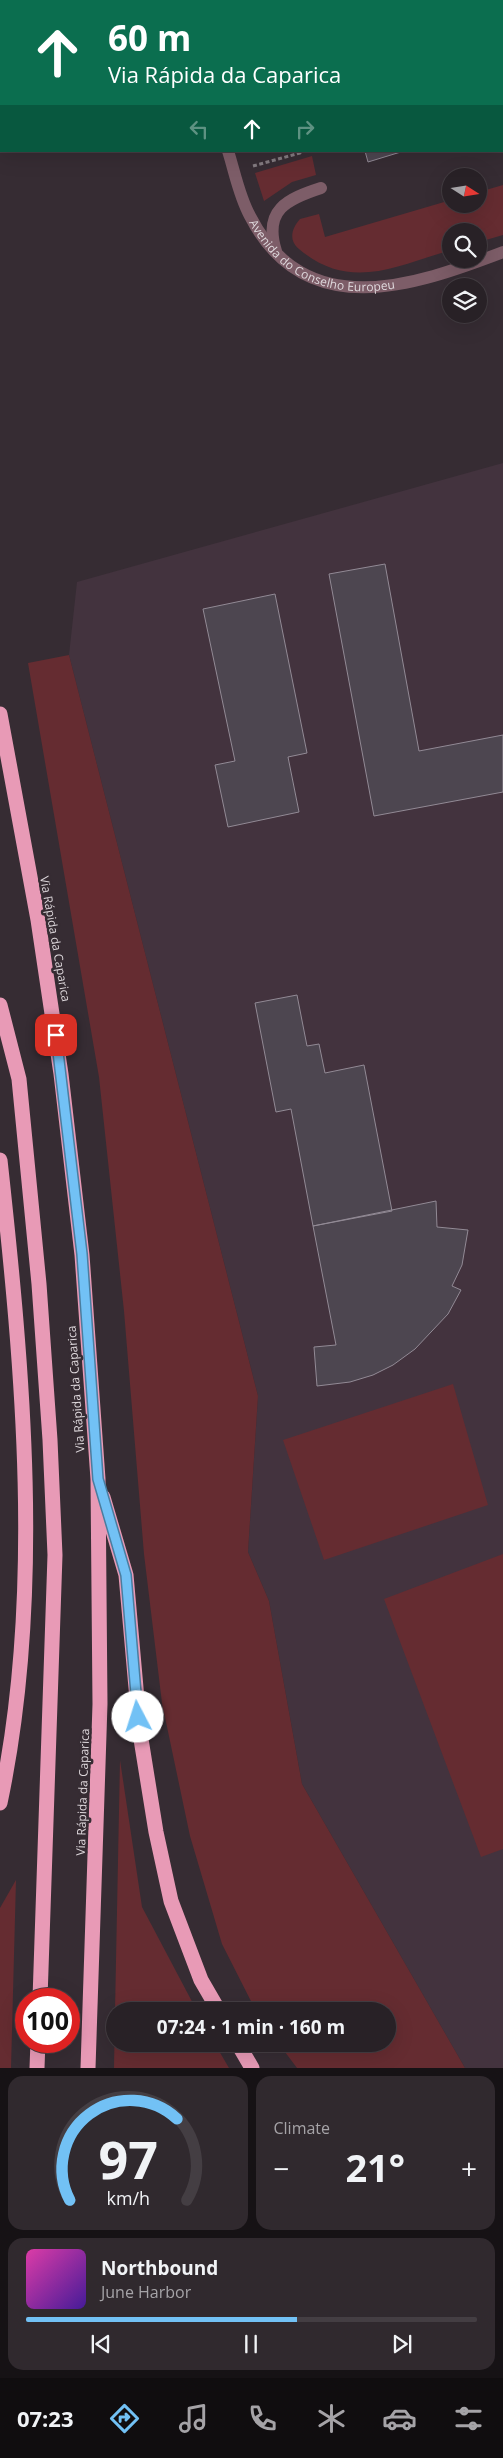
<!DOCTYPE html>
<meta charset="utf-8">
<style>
:root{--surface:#282126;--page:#30292e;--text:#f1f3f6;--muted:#a5a3a7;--line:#443e43;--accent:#72c1f5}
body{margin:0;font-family:"Open Sans",sans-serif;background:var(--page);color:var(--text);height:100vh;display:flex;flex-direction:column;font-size:19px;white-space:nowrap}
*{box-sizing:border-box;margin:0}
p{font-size:16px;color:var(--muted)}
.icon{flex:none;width:28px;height:28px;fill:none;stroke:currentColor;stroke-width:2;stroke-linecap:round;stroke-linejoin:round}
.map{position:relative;height:2068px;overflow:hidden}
.drawer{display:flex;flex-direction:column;gap:8px;padding:8px;background:#161215;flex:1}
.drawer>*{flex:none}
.banner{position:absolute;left:0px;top:0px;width:504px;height:152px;box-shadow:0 5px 20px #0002,0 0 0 1px var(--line);background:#0b6e4f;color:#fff;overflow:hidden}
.needle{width:32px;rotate:102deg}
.controls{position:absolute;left:442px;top:168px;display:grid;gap:10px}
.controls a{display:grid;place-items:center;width:45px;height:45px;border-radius:50%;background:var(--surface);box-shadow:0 5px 20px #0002,0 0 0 1px var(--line);font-size:25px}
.speed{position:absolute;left:15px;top:1988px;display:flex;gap:10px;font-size:25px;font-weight:700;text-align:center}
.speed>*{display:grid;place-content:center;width:65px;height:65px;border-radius:50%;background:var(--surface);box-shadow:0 5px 20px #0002,0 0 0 1px var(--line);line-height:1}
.speed .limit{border:8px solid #d22;background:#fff;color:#111}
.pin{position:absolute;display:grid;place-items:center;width:42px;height:42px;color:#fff;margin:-21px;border-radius:10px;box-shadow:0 2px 8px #0006}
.me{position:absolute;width:55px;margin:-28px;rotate:355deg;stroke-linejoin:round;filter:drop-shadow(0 0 4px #0008)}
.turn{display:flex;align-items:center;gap:18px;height:105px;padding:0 25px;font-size:22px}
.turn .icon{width:65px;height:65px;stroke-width:2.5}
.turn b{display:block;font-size:35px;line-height:42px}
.lanes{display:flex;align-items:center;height:48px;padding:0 25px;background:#0003;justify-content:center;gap:25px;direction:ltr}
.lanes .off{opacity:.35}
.big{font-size:38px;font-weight:700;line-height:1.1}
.drawer .widget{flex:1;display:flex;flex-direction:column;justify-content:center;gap:8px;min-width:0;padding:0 18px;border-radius:15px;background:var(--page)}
.drawer .dial{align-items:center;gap:0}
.dial svg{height:130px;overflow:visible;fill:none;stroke:var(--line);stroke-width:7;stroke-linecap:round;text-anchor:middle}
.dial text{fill:var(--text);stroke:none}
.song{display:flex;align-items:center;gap:15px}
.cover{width:60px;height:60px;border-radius:8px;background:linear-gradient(135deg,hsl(320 70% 55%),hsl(260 70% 35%))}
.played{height:5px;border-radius:2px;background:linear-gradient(90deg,var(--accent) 60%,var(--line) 60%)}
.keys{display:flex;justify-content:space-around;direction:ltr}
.heat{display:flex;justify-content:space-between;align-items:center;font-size:28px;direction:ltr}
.drawer .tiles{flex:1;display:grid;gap:8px;grid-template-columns:1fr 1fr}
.widget:last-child{grid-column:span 2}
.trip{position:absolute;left:106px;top:2002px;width:290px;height:50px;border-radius:25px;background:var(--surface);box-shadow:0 5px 20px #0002,0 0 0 1px var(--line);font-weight:700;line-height:50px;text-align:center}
.menu{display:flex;height:80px;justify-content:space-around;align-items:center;background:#100d0f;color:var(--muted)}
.menu .icon{width:35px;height:35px}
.menu .current{color:var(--accent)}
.menu b{font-size:22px;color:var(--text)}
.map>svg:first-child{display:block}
</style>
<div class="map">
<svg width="503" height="2068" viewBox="0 0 503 2068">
<rect width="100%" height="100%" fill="#362c33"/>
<path fill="#43333e" d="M503 463V2068H465L302 1784 269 1601 248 1552 258 1396 69 655 77 582Z"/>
<path fill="#652c31" d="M312 156 316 175 292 182 264 201 255 173Z
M503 185V235L479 242V231H451V250C396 266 350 292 299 249 288 240 292 228 300 219L319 214 325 237 451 200V204H479V192Z
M69 655 258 1396 248 1552 269 1601 302 1784 465 2068H297L279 2044H388V2011H256L222 1944 190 1836 162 1703 144 1554 124 1311 99 1077 28 663Z
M453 1384 488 1505 324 1560 283 1440Z
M503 1554V1849L481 1857 384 1599Z
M120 1760 142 1907 197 2011H115Z
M16 1880 11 2068H0V1908Z
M115 2012V2044H215L229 2068H114Z"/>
<path fill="#4d4650" stroke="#928a95" d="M365 151H404L368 162Z
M385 564 419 751 503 735V792L374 816 329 574Z
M275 594 307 753 288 757 299 812 228 827 215 765 235 761 203 609Z
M297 995 307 1046 319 1044 325 1073 364 1065 392 1211 313 1226 291 1109 276 1112 255 1003Z
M436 1201 437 1227 468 1230 462 1265 452 1286 461 1290 448 1314 415 1349 393 1365 373 1375 350 1382 317 1386 314 1347 336 1345 313 1226Z"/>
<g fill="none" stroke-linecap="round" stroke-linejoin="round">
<path stroke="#837b80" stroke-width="3" stroke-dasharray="4 2.5" stroke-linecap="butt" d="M217 0V1
M286 1 287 0
M502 93H503
M253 166 300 153V151"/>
<path stroke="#7d5d68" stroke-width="12" d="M276 251C263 210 287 199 321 188"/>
<g stroke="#7d5d68" stroke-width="12">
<path d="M184 0V1"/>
<path id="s1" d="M228 151C235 173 239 196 250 216 305 324 414 286 503 252"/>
</g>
<path stroke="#e89ab6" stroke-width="15" d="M0 714 38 920 61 1074 82 1255 98 1479 100 1704 88 2068
M0 1005 19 1079 39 1284 50 1440 55 1555 40 1999
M0 1160C23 1370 44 1595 0 1803
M103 1497 126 1575 140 1733 156 1832 171 1901 201 1980 219 2011
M238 2044 252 2068
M37 2068 38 2041"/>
</g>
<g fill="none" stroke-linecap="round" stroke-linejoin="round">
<defs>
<path id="route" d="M56 1035 82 1254 98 1479 126 1575 138 1717"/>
</defs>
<use href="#route" stroke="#4a7d9f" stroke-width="12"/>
<use href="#route" stroke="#72c1f5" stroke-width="9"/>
</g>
<g text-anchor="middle" stroke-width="5" stroke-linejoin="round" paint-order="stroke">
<g font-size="12" fill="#dfd9dd" stroke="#362c33">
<text dy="4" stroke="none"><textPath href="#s1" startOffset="158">Avenida do Conselho Europeu</textPath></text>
<text transform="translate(55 939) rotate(80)" y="4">Via Rápida da Caparica</text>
<text transform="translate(76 1389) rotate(-94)" y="4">Via Rápida da Caparica</text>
<text transform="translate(83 1792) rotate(-88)" y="4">Via Rápida da Caparica</text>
</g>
</g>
</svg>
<div class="controls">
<a><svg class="needle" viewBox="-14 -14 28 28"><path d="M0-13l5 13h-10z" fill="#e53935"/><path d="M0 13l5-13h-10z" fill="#a5a3a7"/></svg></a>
<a><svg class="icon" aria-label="search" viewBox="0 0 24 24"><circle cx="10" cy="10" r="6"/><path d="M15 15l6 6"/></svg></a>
<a><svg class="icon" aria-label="layers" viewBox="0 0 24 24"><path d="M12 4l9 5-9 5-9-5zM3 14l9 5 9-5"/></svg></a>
</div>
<div class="speed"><div class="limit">100</div></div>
<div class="pin" style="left:56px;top:1035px;background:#d93025"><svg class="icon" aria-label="arrive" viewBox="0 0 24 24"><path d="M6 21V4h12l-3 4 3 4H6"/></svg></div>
<svg class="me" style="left:138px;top:1717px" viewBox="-20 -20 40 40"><circle r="19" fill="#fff"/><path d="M0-13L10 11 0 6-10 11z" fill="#72c1f5"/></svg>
<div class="trip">07:24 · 1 min · 160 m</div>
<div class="banner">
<div class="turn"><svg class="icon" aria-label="ahead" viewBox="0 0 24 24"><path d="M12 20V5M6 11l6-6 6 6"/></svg><div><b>60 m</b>Via Rápida da Caparica</div></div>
<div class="lanes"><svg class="icon off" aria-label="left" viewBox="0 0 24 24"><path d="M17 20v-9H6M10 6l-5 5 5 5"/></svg><svg class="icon" aria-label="ahead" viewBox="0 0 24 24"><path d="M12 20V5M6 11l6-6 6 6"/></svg><svg class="icon off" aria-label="right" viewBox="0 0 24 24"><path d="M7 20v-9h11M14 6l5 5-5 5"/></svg></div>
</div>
</div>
<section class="drawer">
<div class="tiles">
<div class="widget dial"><svg viewBox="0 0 100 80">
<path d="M14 69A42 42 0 1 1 86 69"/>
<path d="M14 69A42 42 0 0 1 80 19" stroke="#72c1f5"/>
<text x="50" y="56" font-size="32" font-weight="700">97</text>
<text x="50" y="72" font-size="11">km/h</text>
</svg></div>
<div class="widget"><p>Climate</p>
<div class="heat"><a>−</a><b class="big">21°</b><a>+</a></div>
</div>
<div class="widget">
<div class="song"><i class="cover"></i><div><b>Northbound</b><p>June Harbor</p></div></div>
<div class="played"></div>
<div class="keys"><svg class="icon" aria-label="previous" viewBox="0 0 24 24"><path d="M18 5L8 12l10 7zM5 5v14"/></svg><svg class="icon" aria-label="pause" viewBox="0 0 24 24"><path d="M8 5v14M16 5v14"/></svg><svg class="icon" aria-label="next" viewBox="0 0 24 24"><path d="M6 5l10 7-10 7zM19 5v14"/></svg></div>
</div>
</div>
</section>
<nav class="menu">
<b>07:23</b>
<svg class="icon current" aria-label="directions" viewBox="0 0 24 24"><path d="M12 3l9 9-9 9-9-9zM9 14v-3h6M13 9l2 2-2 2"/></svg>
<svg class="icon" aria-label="music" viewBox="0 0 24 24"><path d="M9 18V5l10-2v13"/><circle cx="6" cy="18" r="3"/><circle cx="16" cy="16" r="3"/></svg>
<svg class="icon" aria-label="phone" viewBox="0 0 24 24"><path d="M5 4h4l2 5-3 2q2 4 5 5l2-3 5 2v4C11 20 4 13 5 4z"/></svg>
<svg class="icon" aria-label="climate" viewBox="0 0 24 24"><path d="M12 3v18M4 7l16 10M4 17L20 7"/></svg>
<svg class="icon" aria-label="car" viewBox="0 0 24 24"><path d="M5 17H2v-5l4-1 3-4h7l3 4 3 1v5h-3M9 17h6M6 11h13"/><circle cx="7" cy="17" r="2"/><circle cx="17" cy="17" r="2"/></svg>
<svg class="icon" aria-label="filters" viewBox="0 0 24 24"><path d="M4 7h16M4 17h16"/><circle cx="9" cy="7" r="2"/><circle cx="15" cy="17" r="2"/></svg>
</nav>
